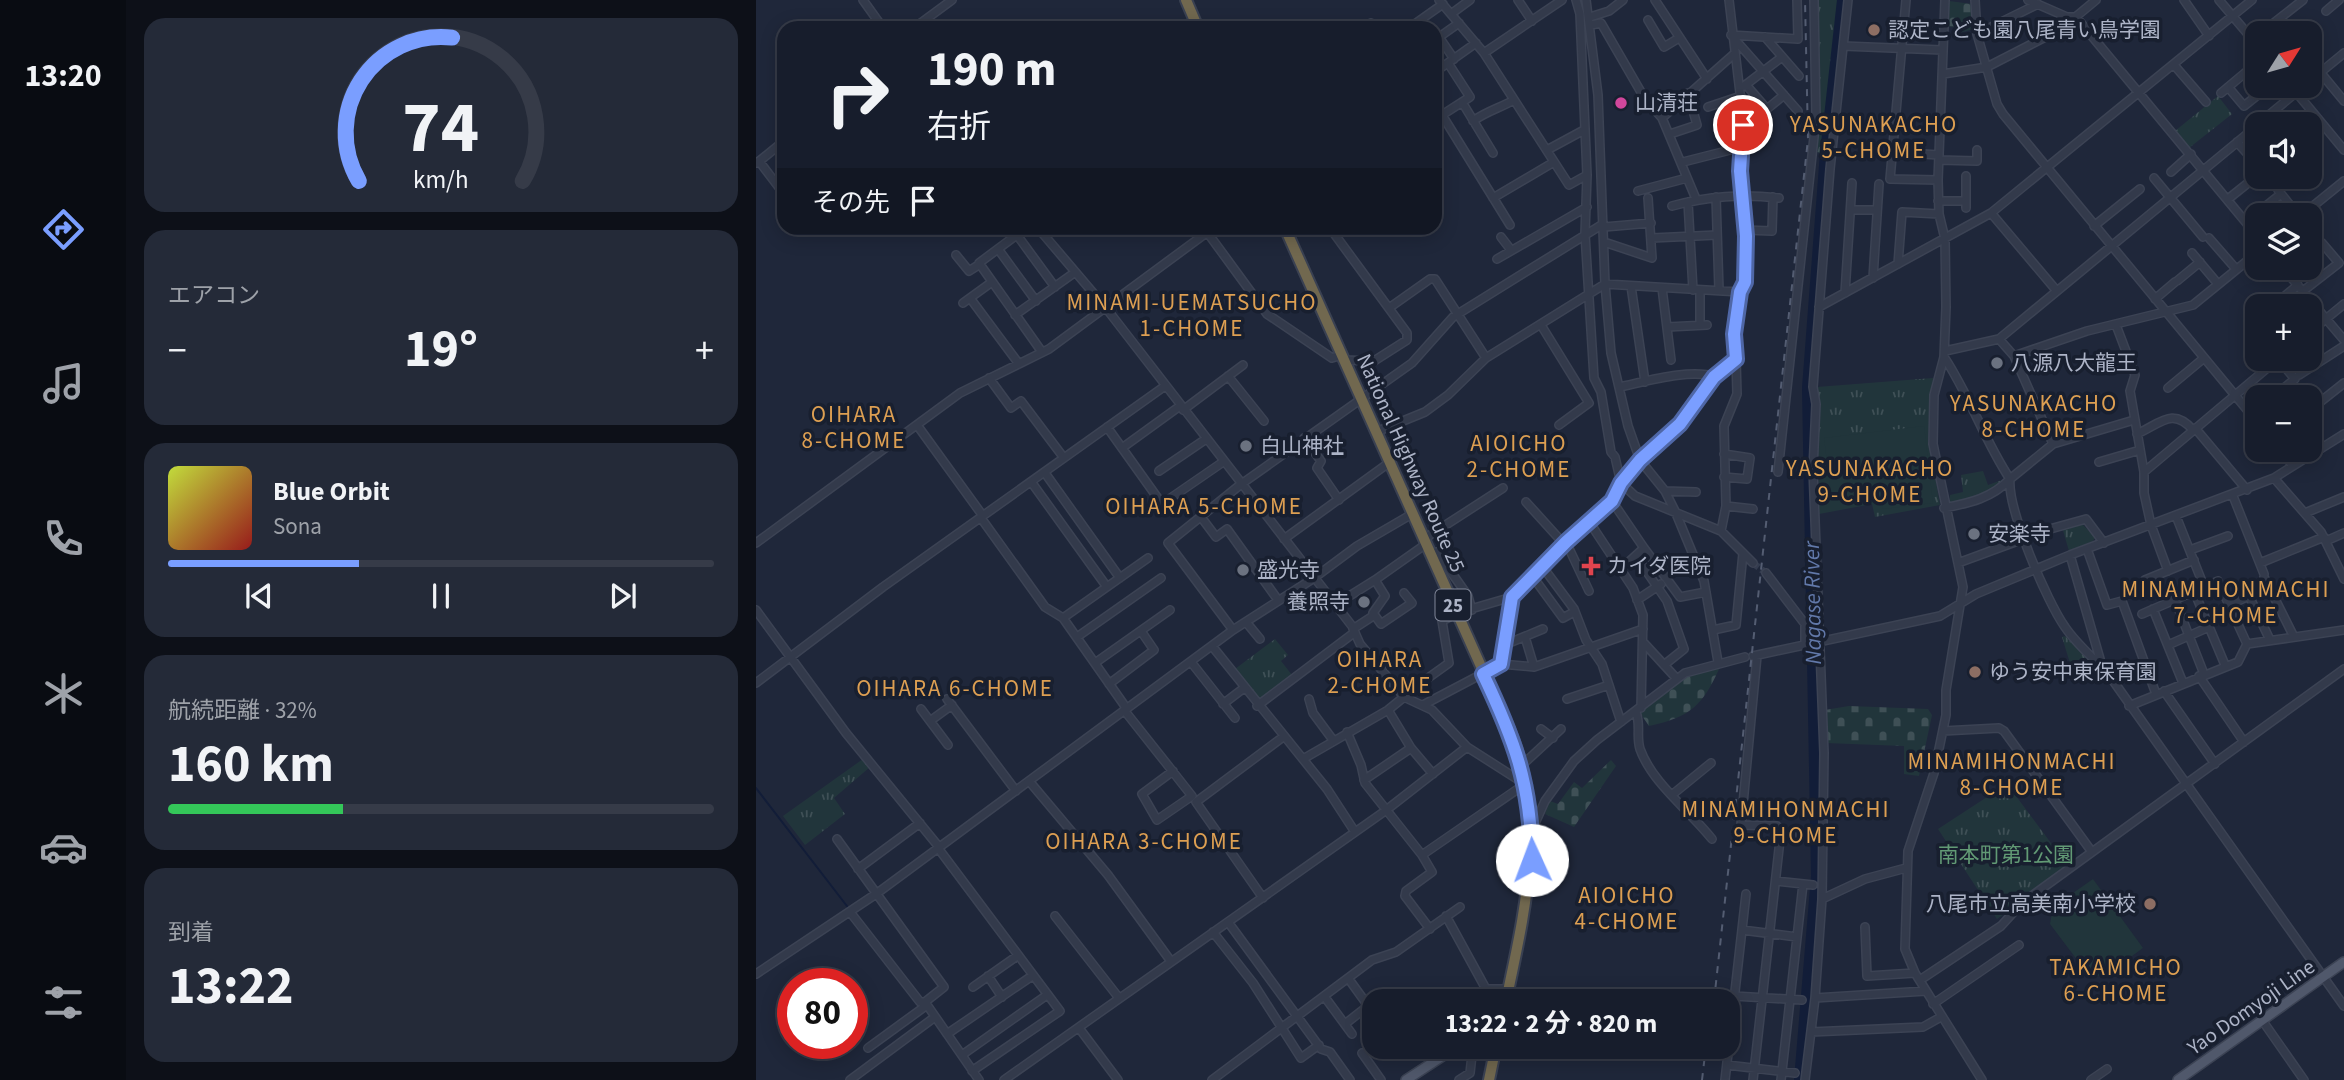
<!DOCTYPE html>
<html lang="ja">
<meta charset="utf-8">
<style>
:root{--surface:#171d2c;--page:#242a38;--text:#f1f3f6;--muted:#9ea2a9;--line:#363b48;--accent:#7a9eff}
body{margin:0;font-family:"Source Sans 3","Noto Sans JP",sans-serif;background:var(--page);color:var(--text);height:100vh;display:flex;flex-direction:column;font-size:26px;white-space:nowrap}
*{box-sizing:border-box;margin:0}
p{font-size:23px;color:var(--muted)}
.icon{flex:none;width:38px;height:38px;fill:none;stroke:currentColor;stroke-width:2;stroke-linecap:round;stroke-linejoin:round}
.map{position:relative;flex:1;overflow:hidden}
.drawer{display:flex;flex-direction:column;gap:18px;padding:18px;background:#0d1018;width:630px}
.drawer>*{flex:none}
.hud{position:absolute;left:21px;top:21px;width:665px;height:214px;border-radius:21px;box-shadow:0 4px 18px #0003,0 0 0 2px var(--line);background:#171d2c;color:var(--text);overflow:hidden}
.needle{width:46px;rotate:53deg}
.controls{position:absolute;left:1489px;top:21px;display:grid;gap:14px}
.controls a{display:grid;place-items:center;width:77px;height:77px;border-radius:14px;background:var(--surface);box-shadow:0 4px 18px #0003,0 0 0 2px var(--line);font-size:35px}
.speed{position:absolute;left:21px;top:968px;display:flex;gap:14px;font-size:35px;font-weight:700;text-align:center}
.speed>*{display:grid;place-content:center;width:91px;height:91px;border-radius:50%;background:var(--surface);box-shadow:0 4px 18px #0003,0 0 0 2px var(--line);line-height:1}
.speed .limit{border:10px solid #d22;background:#fff;color:#111}
.pin{position:absolute;display:grid;place-items:center;width:60px;height:60px;color:#fff;margin:-30px;border:4px solid #fff;border-radius:50%;box-shadow:0 2px 7px #0007}
.me{position:absolute;width:77px;margin:-38px;rotate:358deg;stroke-linejoin:round;filter:drop-shadow(0 0 5px #0008)}
.turn{display:flex;align-items:center;gap:24px;height:147px;padding:0 35px;font-size:32px}
.turn .icon{width:91px;height:91px;stroke-width:2.5}
.turn b{display:block;font-size:49px;line-height:60px}
.then{display:flex;align-items:center;height:66px;padding:0 35px;background:#0003;gap:14px;font-size:26px}
.big{font-size:52px;font-weight:700;line-height:1.1}
.drawer .card{flex:1;display:flex;flex-direction:column;justify-content:center;gap:10px;min-width:0;padding:0 24px;border-radius:21px;background:var(--page)}
.drawer .dial{align-items:center;gap:0}
.dial svg{height:182px;overflow:visible;fill:none;stroke:var(--line);stroke-width:7;stroke-linecap:round;text-anchor:middle}
.dial text{fill:var(--text);stroke:none}
.song{display:flex;align-items:center;gap:21px}
.cover{width:84px;height:84px;border-radius:10px;background:linear-gradient(135deg,hsl(70 70% 55%),hsl(0 70% 35%))}
.played{height:7px;border-radius:4px;background:linear-gradient(90deg,var(--accent) 35%,var(--line) 35%)}
.keys{display:flex;justify-content:space-around;direction:ltr}
.heat{display:flex;justify-content:space-between;align-items:center;font-size:38px;direction:ltr}
.charge{height:10px;border-radius:5px;background:linear-gradient(90deg,#34c759 32%,var(--line) 0)}
.trip{position:absolute;left:606px;top:989px;width:378px;height:70px;border-radius:21px;background:var(--surface);box-shadow:0 4px 18px #0003,0 0 0 2px var(--line);font-weight:700;line-height:70px;text-align:center}
main{display:flex;flex:1;min-height:0}
.tab-bar{display:flex;flex-direction:column;width:126px;justify-content:space-around;align-items:center;background:#090c12;color:var(--muted)}
.tab-bar .icon{width:49px;height:49px}
.tab-bar .current{color:var(--accent)}
.tab-bar b{font-size:32px;color:var(--text)}
.map>svg:first-child{display:block}
</style>
<main>
<nav class="tab-bar">
<b>13:20</b>
<svg class="icon current" aria-label="directions" viewBox="0 0 24 24"><path d="M12 3l9 9-9 9-9-9zM9 14v-3h6M13 9l2 2-2 2"/></svg>
<svg class="icon" aria-label="music" viewBox="0 0 24 24"><path d="M9 18V5l10-2v13"/><circle cx="6" cy="18" r="3"/><circle cx="16" cy="16" r="3"/></svg>
<svg class="icon" aria-label="phone" viewBox="0 0 24 24"><path d="M5 4h4l2 5-3 2q2 4 5 5l2-3 5 2v4C11 20 4 13 5 4z"/></svg>
<svg class="icon" aria-label="climate" viewBox="0 0 24 24"><path d="M12 3v18M4 7l16 10M4 17L20 7"/></svg>
<svg class="icon" aria-label="car" viewBox="0 0 24 24"><path d="M5 17H2v-5l4-1 3-4h7l3 4 3 1v5h-3M9 17h6M6 11h13"/><circle cx="7" cy="17" r="2"/><circle cx="17" cy="17" r="2"/></svg>
<svg class="icon" aria-label="filters" viewBox="0 0 24 24"><path d="M4 7h16M4 17h16"/><circle cx="9" cy="7" r="2"/><circle cx="15" cy="17" r="2"/></svg>
</nav>
<section class="drawer">
<div class="card dial"><svg viewBox="0 0 100 80">
<path d="M14 69A42 42 0 1 1 86 69"/>
<path d="M14 69A42 42 0 0 1 55 6" stroke="#7a9eff"/>
<text x="50" y="56" font-size="32" font-weight="700">74</text>
<text x="50" y="72" font-size="11">km/h</text>
</svg></div>
<div class="card"><p>エアコン</p>
<div class="heat"><a>−</a><b class="big">19°</b><a>+</a></div>
</div>
<div class="card">
<div class="song"><i class="cover"></i><div><b>Blue Orbit</b><p>Sona</p></div></div>
<div class="played"></div>
<div class="keys"><svg class="icon" aria-label="previous" viewBox="0 0 24 24"><path d="M18 5L8 12l10 7zM5 5v14"/></svg><svg class="icon" aria-label="pause" viewBox="0 0 24 24"><path d="M8 5v14M16 5v14"/></svg><svg class="icon" aria-label="next" viewBox="0 0 24 24"><path d="M6 5l10 7-10 7zM19 5v14"/></svg></div>
</div>
<div class="card"><p>航続距離 · 32%</p><b class="big">160 km</b><div class="charge"></div></div>
<div class="card"><p>到着</p><b class="big">13:22</b></div>
</section>
<div class="map">
<svg width="1588" height="1080" viewBox="0 0 1588 1080">
<defs>
<pattern id="grass-tufts" width="24" height="20" patternUnits="userSpaceOnUse" patternTransform="scale(1.75)"><rect width="24" height="20" fill="#21353b"/><path d="M3 7l-1-3M5 7V3M7 7l1-3M15 17l-1-3M17 17v-4M19 17l1-3" fill="none" stroke="#3f5056"/></pattern>
<pattern id="cemetery-stones" width="16" height="16" patternUnits="userSpaceOnUse" patternTransform="scale(1.75)"><rect width="16" height="16" fill="#21353b"/><path d="M2 7V4a2 2 0 0 1 4 0v3zM10 15v-3a2 2 0 0 1 4 0v3z" fill="#3f5056"/></pattern>
</defs>
<rect width="100%" height="100%" fill="#1f273a"/>
<path fill="url(#grass-tufts)" d="M1060 0H1085L1068 154 1060 152 1064 99Z
M1462 96 1476 114 1433 148 1419 131Z
M1177 378 1173 443 1184 505 1119 517 1116 504 1063 514 1061 387Z
M1227 471 1232 485 1246 480 1245 487 1197 504 1194 502V495L1207 492 1205 475Z
M1326 524 1339 537 1337 541 1313 551 1306 527Z
M1309 636 1340 667 1317 673 1306 637Z
M519 639 532 655 525 661 536 675 503 700 479 669Z
M107 759 114 767 78 798 89 814 49 845 27 816Z
M1251 784 1312 866 1241 919 1182 829Z"/>
<path fill="url(#cemetery-stones)" d="M1193 1 1216 4 1218 29 1203 33 1198 27 1191 26Z
M964 667C947 705 935 717 893 726L884 713 927 678Z
M1093 706 1172 709 1176 715 1163 776 1148 774V746L1070 743 1069 710Z
M855 760 860 766 818 827 789 814 794 801 802 804 818 782 826 788Z"/>
<path fill="#21353b" d="M1168 426 1177 503 1127 509 1125 495 1076 501 1068 438Z
M1337 879 1387 948 1350 975 1334 977 1294 924 1297 907Z"/>
<g fill="none" stroke-linecap="round" stroke-linejoin="round">
<path stroke="#121d38" stroke-width="2" d="M0 788 94 910
M189 1038 219 1080"/>
<path stroke="#121d38" stroke-width="12" d="M1044 1080 1061 876 1052 388 1070 153 1087 0"/>
<path stroke="#343c4f" stroke-width="7" stroke-dasharray="7 3.5" stroke-linecap="butt" d="M997 563 1010 573"/>
<defs>
<path id="minor" d="M107 0 127 28
M683 0 728 53 806 0
M762 0 776 21
M820 0 824 14 831 175 829 234 838 378 845 392 855 452 859 457 865 483 879 496 965 531 997 563
M830 0 842 95 849 284 855 353 872 426 884 460 909 491 919 511 948 581 962 662
M899 0 951 79
M1150 0 1134 179 1182 180
M1189 0 1182 180 1183 214 1189 239 1190 307 1188 357 1178 395 1177 444 1207 587 1190 690V715L1178 773 1152 851 1149 949 1159 973 1226 1080
M1219 0 1221 34 1241 104 1247 114 1502 423
M1272 0 1311 17H1320L1502 237
M1428 0 1453 36
M1463 0 1502 46
M1570 11 1583 0
M695 14 714 0
M834 17 853 11 867 0
M892 20 908 47 923 38
M615 23 618 28
M835 25 845 23 889 99 906 118 940 199
M158 28 196 0
M653 28 687 4
M1505 33 1547 0
M1221 34 1282 4
M975 35 1042 39 1041 0
M975 35 1042 111
M683 37 698 59
M1009 37 1043 76
M679 40 703 23
M1087 46 1186 50
M728 53 813 185 831 175
M692 63 714 97 686 115 754 225
M1418 65 1450 102
M679 72 720 43
M1564 72 1588 101
M1187 74 1231 67 1305 29 1340 0
M1554 81 1588 53
M988 86 1026 57
M991 86 1011 109 1028 95
M1535 86 1588 150
M1472 87 1488 106 1513 86
M1465 93 1502 62
M706 102 737 153
M952 107 985 96
M906 118 978 54
M717 121C731 111 744 108 758 100
M1502 124 1548 86
M914 134 941 125 932 93
M1481 142 1502 166
M791 150 828 130
M1136 152 1183 155
M1183 160 1221 161V150
M3 161 28 194
M927 162 986 147
M1 163 28 141
M1415 172 1435 154
M1210 176V208
M1398 178 1447 237
M1522 190 1542 215
M882 191 931 178
M960 197 963 290
M737 198 798 162
M1472 199 1502 175
M1182 201H1210
M932 202 937 290
M916 206C953 196 985 194 1023 198
M1095 210H1121
M1235 213 1300 290
M1546 215 1588 181
M1490 222 1525 194
M1338 226 1384 189
M848 227 895 223
M53 228 54 229
M270 228 223 263 286 352
M282 228 350 308 596 626 604 644 648 697 676 710 711 747 769 784 666 855
M574 228 651 333V340L618 361 588 360
M989 230 1016 231 1017 197
M451 232 511 314 576 358 586 355
M261 235 299 287
M745 237 755 250
M896 238 961 235
M1453 238 1480 269
M848 242 896 258 892 198
M242 249 280 301
M1436 253 1462 284
M200 255 213 271 224 264
M741 259 831 207
M1142 264 1146 212 1183 214
M1527 268 1588 340
M1117 278 1123 184
M1421 281 1444 262
M875 286 889 382
M906 288 915 360
M944 290V325
M1547 291 1583 263 1566 243
M1089 293 1096 183
M214 298 263 364
M1399 299 1419 282
M207 303 236 282
M1517 306 1542 285
M1063 307 1235 213 1496 0
M633 308 674 279H679L730 358
M259 315 318 273
M1500 324 1502 319
M785 325 833 403 803 425
M1360 325 1379 375 1374 391 1388 472V493L1395 525 1412 571
M911 327 951 325
M1554 332 1588 304
M1243 339 1258 356 1297 444
M1189 351 1243 339 1502 125
M1258 356 1331 331 1437 305 1502 252
M1188 357C1214 396 1228 440 1254 479 1236 498 1214 503 1188 508
M1543 375 1588 346
M472 376 508 421
M233 378 255 408 265 401 308 458
M863 387C888 382 935 368 959 377
M1412 388 1448 358
M1517 397 1539 379 1522 359
M427 410 487 365
M1554 410 1588 383
M1378 420 1297 444 1254 479C1251 508 1291 602 1309 627 1321 645 1339 659 1353 675L1588 1006
M161 425 227 516
M351 427 406 504 467 462
M1439 428 1491 490
M620 432 669 412 692 395 730 358 849 284 984 292
M1381 434C1405 423 1417 407 1437 430
M548 438 565 461 561 468 583 500
M366 448 424 406
M1524 450 1537 466
M1343 462 1384 450
M403 471 450 439
M1022 472 1060 118 1058 0
M1388 472 1522 359
M289 473 364 578
M968 477 991 479 994 458 968 454
M1518 478 1565 532 1588 579
M276 483 351 587
M909 491 940 492
M1477 496 1508 574
M856 501 888 548 865 569
M770 502 808 544
M970 506 997 509
M1549 513 1588 497
M1420 516 1445 579
M445 517 460 537 471 529 522 600
M225 518 289 607 307 618 371 709
M832 520 877 588 887 615 885 708
M965 531 970 506 968 426 981 394 980 359
M1269 536 1330 519 1348 543
M528 539 634 462
M668 539 747 488
M1570 541 1588 533
M810 542 833 591
M0 543 204 393 293 349 457 228
M888 548 924 597 950 592
M1331 549 1351 605 1366 601 1400 694
M1434 550 1472 536
M674 553 681 552 712 596 716 610
M1314 555 1346 666
M880 556 911 601 928 649 908 665
M1202 563 1270 538
M1504 563 1568 537
M786 566 818 609 830 640 846 664 865 722
M1010 573 1049 624V646
M777 577 807 618 818 612
M1508 577 1538 637
M1389 580 1438 560
M1438 591 1469 665
M648 593 656 603 625 624 617 613 629 596 619 580 670 544
M1493 596 1514 640
M881 600 905 584
M1419 600 1448 674
M579 605 619 580
M1473 605 1513 587
M1397 609 1427 683
M0 610 90 733 183 847
M1386 614 1462 581 1491 644
M307 618 392 558
M490 622 504 639
M597 629 617 616
M477 630 412 543 484 485 656 363 697 317 847 224
M957 630 980 625 987 553
M321 637 405 578
M769 637 778 667
M887 642 921 679
M748 645 787 629
M1412 645 1453 627
M456 646 571 789 599 832
M997 656 1184 616 1220 594 1314 555 1518 478 1588 434
M1001 656 985 825 1021 826 1030 836 1057 838
M435 662 479 718
M339 663 414 610
M745 664 756 597
M1443 676 1488 742
M0 683 127 587 409 386
M353 684 398 650 385 631
M1408 691 1459 764
M647 696 693 663 686 621 701 613 756 597 810 542 856 501 884 460 924 424 959 377 980 359 978 334 984 292 989 283 990 236 983 171 986 110 973 0
M191 699 260 791
M553 699 557 713 577 740
M811 699 853 685
M467 704 488 688
M667 705 745 664 778 667 887 629
M501 706 599 632
M1373 706 1482 662 1491 644 1588 630
M165 709 192 745
M368 710 414 768C421 777 428 786 436 796L401 820 386 794 417 771
M632 710 655 748 677 774
M880 712C885 725 880 736 884 749 896 783 934 811 956 839
M174 721 196 705
M785 729 797 738
M1187 731 1243 728 1248 731 1336 852
M591 732 605 765 609 783 666 855 676 872 650 891 649 896 674 929
M547 759 632 710 648 697
M765 766 805 729
M608 780 655 748
M273 781 352 875 414 960
M917 794 955 763
M776 830 789 801 818 761 841 740 929 673 989 657
M81 839 188 987 169 1002 223 1080
M182 848 304 1011 216 1071
M102 869 164 823
M1020 881 1057 885
M507 898 440 802 527 737
M1066 899 1068 753 1057 469 1060 404 1057 387 1074 169 1092 0
M94 912 164 1002H169
M299 916 363 998
M690 916 730 989H753
M472 922 565 1049 574 1052 594 1080
M1109 927 1111 976 1159 973
M986 930 1041 937
M457 932 497 983 545 1058 563 1045
M0 974 120 894 477 630 558 578 601 546 656 514
M232 976 246 997
M592 978 616 960 640 952 704 907
M1164 980 1245 926 1266 903 1588 669
M217 987 261 956
M568 996 596 1034
M978 996 1046 1000
M1059 998 1170 991
M1177 1004 1263 945
M1506 1020 1548 1080
M589 1024 612 1006
M323 1028 362 1080
M1055 1032 1167 1027 1185 1017
M191 1034 276 976
M112 1048 171 1005
M606 1053 625 1080
M206 1055 291 995
M971 1065 1039 1073
M94 1080 179 1017
M248 1080 629 811 711 747
M456 1080 592 978 618 1014
M703 1080 714 1073 717 1046
M969 1080 990 894
M997 1080 1025 831
M1025 1080 1047 884
M1049 1080 1059 998 1066 899 1109 879 1150 868
M1335 1080 1351 1069"/>
<path id="major" d="M650 1080 702 1046
M1422 1080 1588 962"/>
<path id="highway" d="M430 0 442 28
M529 228 753 729C792 819 769 910 750 1001
M733 1080 740 1046"/>
</defs>
<use href="#minor" stroke="#3c4354" stroke-width="10"/>
<use href="#major" stroke="#3c4354" stroke-width="12"/>
<use href="#highway" stroke="#3a4152" stroke-width="14"/>
<use href="#minor" stroke="#333a4b" stroke-width="7"/>
<use href="#major" stroke="#50586b" stroke-width="9"/>
<use href="#highway" stroke="#71684f" stroke-width="10"/>
<path stroke="#545d72" stroke-width="2" stroke-dasharray="7 7" stroke-linecap="butt" d="M958 1001 1052 139 1049 0
M946 1080 950 1046"/>
</g>
<g fill="none" stroke-linecap="round" stroke-linejoin="round">
<defs>
<path id="route" d="M776 860C775 785 759 741 727 674L745 664 756 597 810 542 856 501 865 483 884 460 924 424 958 377 980 359 978 334 984 292 989 282 990 236 984 171 987 125"/>
</defs>
<use href="#route" stroke="#4f67a6" stroke-width="18"/>
<use href="#route" stroke="#7a9eff" stroke-width="12"/>
</g>
<g fill="#8d6e63" stroke="#181f2f" stroke-width="2.5">
<circle cx="1118" cy="30" r="7"/>
<circle cx="1219" cy="672" r="7"/>
<circle cx="1394" cy="904" r="7"/>
</g>
<circle fill="#d1479c" stroke="#181f2f" stroke-width="2.5" cx="865" cy="103" r="7"/>
<g fill="#6b7280" stroke="#181f2f" stroke-width="2.5">
<circle cx="1241" cy="363" r="7"/>
<circle cx="490" cy="446" r="7"/>
<circle cx="1218" cy="534" r="7"/>
<circle cx="487" cy="570" r="7"/>
<circle cx="608" cy="602" r="7"/>
</g>
<path fill="#e0444e" stroke="#181f2f" stroke-width="2.5" d="M831.5 555.5h7v7h7v7h-7v7h-7v-7h-7v-7h7z"/>
<g text-anchor="middle" stroke-width="7" stroke-linejoin="round" paint-order="stroke">
<rect fill="#181f2f" stroke="#808799" stroke-width="2" x="679.5" y="589.5" width="35" height="31" rx="5"/>
<g font-size="19" font-weight="bold" fill="#adb4c7">
<text x="697" y="612">25</text>
</g>
<g font-size="21" fill="#adb4c7" stroke="#181f2f" text-anchor="start">
<text x="1132" y="37">認定こども園八尾青い鳥学園</text>
<text x="879" y="110">山清荘</text>
<text x="1255" y="370">八源八大龍王</text>
<text x="504" y="453">白山神社</text>
<text x="1232" y="541">安楽寺</text>
<text x="851" y="573">カイダ医院</text>
<text x="501" y="577">盛光寺</text>
<text x="594" y="609" text-anchor="end">養照寺</text>
<text x="1233" y="679">ゆう安中東保育園</text>
<text x="1380" y="911" text-anchor="end">八尾市立高美南小学校</text>
</g>
<g font-size="21" fill="#adb4c7" stroke="#181f2f">
<text transform="translate(655 463) rotate(66)" y="7">National Highway Route 25</text>
<text transform="translate(1495 1007) rotate(-35)" y="7">Yao Domyoji Line</text>
</g>
<g font-size="21" fill="#629a75" stroke="#181f2f">
<text x="1250" y="862">南本町第1公園</text>
</g>
<g font-size="23" letter-spacing="2" fill="#dd9f52" stroke="#181f2f">
<text x="1118" y="132">YASUNAKACHO<tspan x="1118" dy="26">5-CHOME</tspan></text>
<text x="436" y="310">MINAMI-UEMATSUCHO<tspan x="436" dy="26">1-CHOME</tspan></text>
<text x="1278" y="411">YASUNAKACHO<tspan x="1278" dy="26">8-CHOME</tspan></text>
<text x="98" y="422">OIHARA<tspan x="98" dy="26">8-CHOME</tspan></text>
<text x="763" y="451">AIOICHO<tspan x="763" dy="26">2-CHOME</tspan></text>
<text x="1114" y="476">YASUNAKACHO<tspan x="1114" dy="26">9-CHOME</tspan></text>
<text x="448" y="514">OIHARA 5-CHOME</text>
<text x="1470" y="597">MINAMIHONMACHI<tspan x="1470" dy="26">7-CHOME</tspan></text>
<text x="624" y="667">OIHARA<tspan x="624" dy="26">2-CHOME</tspan></text>
<text x="199" y="696">OIHARA 6-CHOME</text>
<text x="1256" y="769">MINAMIHONMACHI<tspan x="1256" dy="26">8-CHOME</tspan></text>
<text x="1030" y="817">MINAMIHONMACHI<tspan x="1030" dy="26">9-CHOME</tspan></text>
<text x="388" y="849">OIHARA 3-CHOME</text>
<text x="871" y="903">AIOICHO<tspan x="871" dy="26">4-CHOME</tspan></text>
<text x="1360" y="975">TAKAMICHO<tspan x="1360" dy="26">6-CHOME</tspan></text>
</g>
<g font-size="23" font-style="italic" fill="#6279aa" stroke="#181f2f">
<text transform="translate(1056 603) rotate(-91)" y="8">Nagase River</text>
</g>
</g>
</svg>
<div class="controls">
<a><svg class="needle" viewBox="-14 -14 28 28"><path d="M0-13l5 13h-10z" fill="#e53935"/><path d="M0 13l5-13h-10z" fill="#9ea2a9"/></svg></a>
<a><svg class="icon" aria-label="sound" viewBox="0 0 24 24"><path d="M4 9h4l5-4v14l-5-4H4zM17 9q2 3 0 6"/></svg></a>
<a><svg class="icon" aria-label="layers" viewBox="0 0 24 24"><path d="M12 4l9 5-9 5-9-5zM3 14l9 5 9-5"/></svg></a>
<a>+</a>
<a>−</a>
</div>
<div class="speed"><div class="limit">80</div></div>
<div class="pin" style="left:987px;top:125px;background:#d93025"><svg class="icon" aria-label="arrive" viewBox="0 0 24 24"><path d="M6 21V4h12l-3 4 3 4H6"/></svg></div>
<svg class="me" style="left:776px;top:860px" viewBox="-20 -20 40 40"><circle r="19" fill="#fff"/><path d="M0-13L10 11 0 6-10 11z" fill="#7a9eff"/></svg>
<div class="trip">13:22 · 2 分 · 820 m</div>
<div class="hud">
<div class="turn"><svg class="icon" aria-label="right" viewBox="0 0 24 24"><path d="M7 20v-9h11M14 6l5 5-5 5"/></svg><div><b>190 m</b>右折</div></div>
<div class="then">その先<svg class="icon" aria-label="arrive" viewBox="0 0 24 24"><path d="M6 21V4h12l-3 4 3 4H6"/></svg></div>
</div>
</div>
</main>
